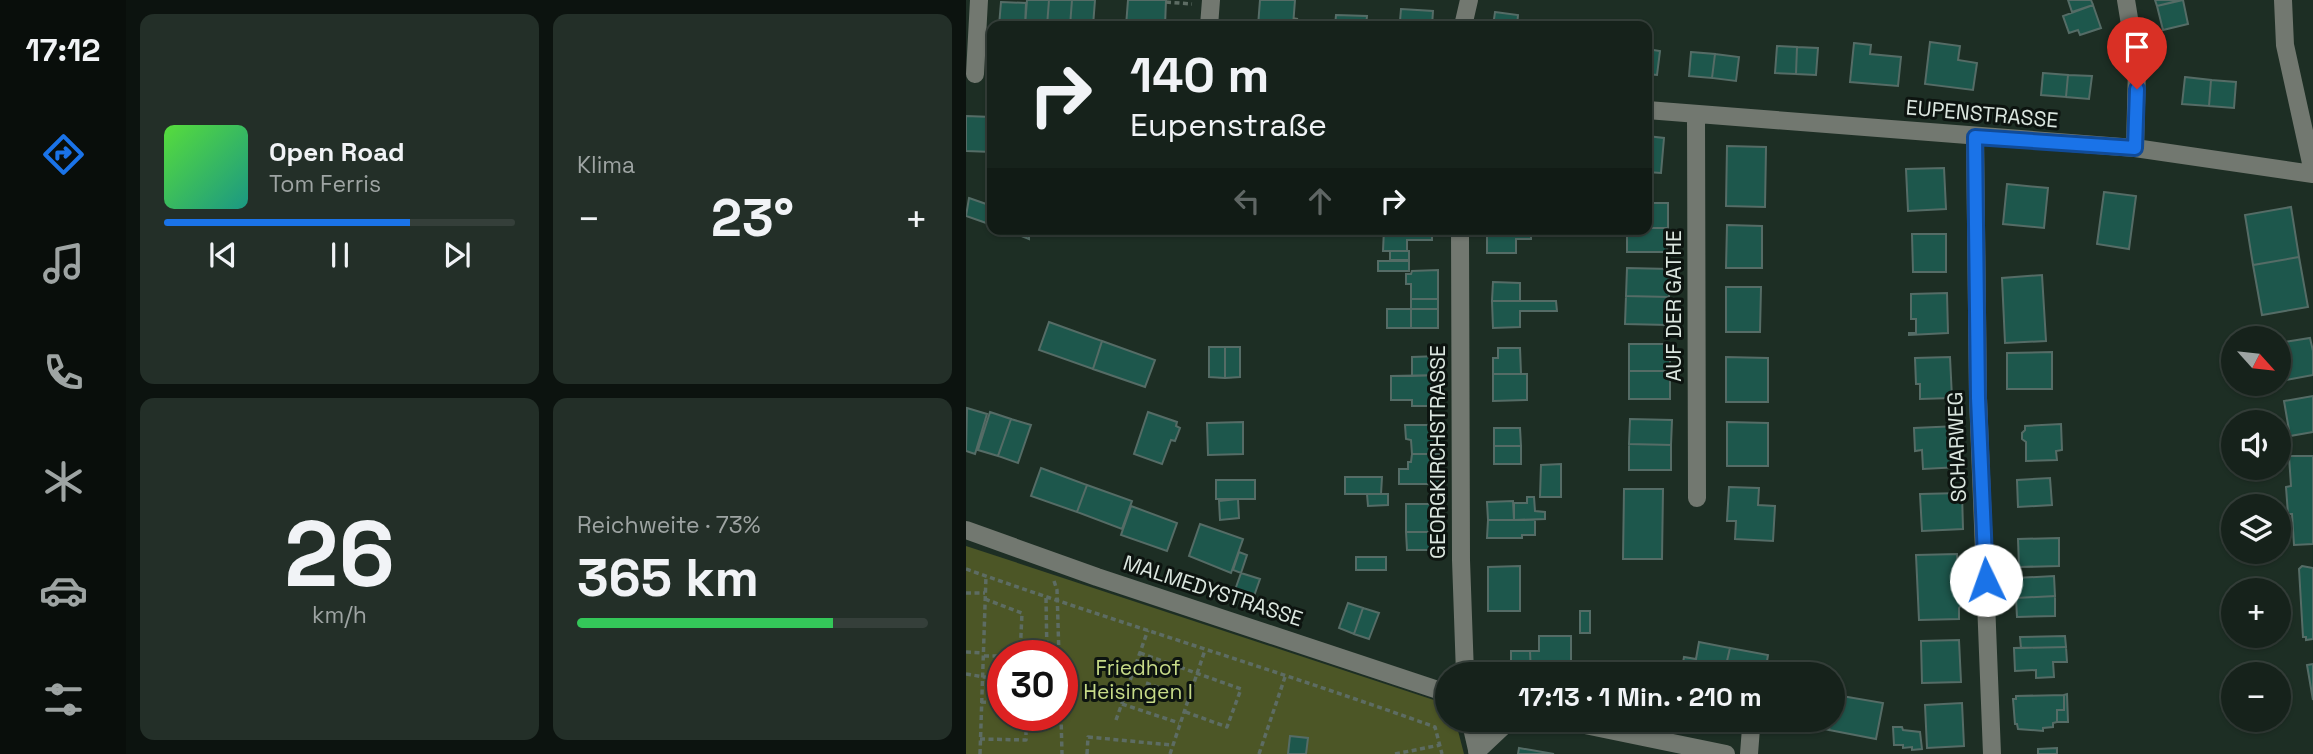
<!DOCTYPE html>
<html lang="de">
<meta charset="utf-8">
<style>
:root{--surface:#16221b;--page:#232f28;--text:#f1f3f6;--muted:#9ea4a3;--line:#353f3a;--accent:#1a73e8}
body{margin:0;font-family:"Space Grotesk",sans-serif;background:var(--page);color:var(--text);height:100vh;display:flex;flex-direction:column;font-size:26px;white-space:nowrap}
*{box-sizing:border-box;margin:0}
p{font-size:23px;color:var(--muted)}
.icon{flex:none;width:38px;height:38px;fill:none;stroke:currentColor;stroke-width:2;stroke-linecap:round;stroke-linejoin:round}
.map{position:relative;flex:1;overflow:hidden}
.panel{display:flex;flex-direction:column;gap:14px;padding:14px;background:#0c130f;width:840px}
.panel>*{flex:none}
.hud{position:absolute;left:21px;top:21px;width:665px;height:214px;border-radius:14px;box-shadow:0 2px 5px #0004,0 0 0 2px var(--line);background:#16221b;color:var(--text);overflow:hidden}
.needle{width:46px;rotate:117deg}
.buttons{position:absolute;left:1255px;top:326px;display:grid;gap:14px}
.buttons a{display:grid;place-items:center;width:70px;height:70px;border-radius:50%;background:var(--surface);box-shadow:0 2px 5px #0004,0 0 0 2px var(--line);font-size:35px}
.speed{position:absolute;left:21px;top:640px;display:flex;gap:14px;font-size:35px;font-weight:700;text-align:center}
.speed>*{display:grid;place-content:center;width:91px;height:91px;border-radius:50%;background:var(--surface);box-shadow:0 2px 5px #0004,0 0 0 2px var(--line);line-height:1}
.speed .limit{border:10px solid #d22;background:#fff;color:#111}
.pin{position:absolute;display:grid;place-items:center;width:60px;height:60px;color:#fff;margin:-72px -30px;border-radius:50% 50% 50% 0;rotate:-45deg;box-shadow:0 0 7px #0007}
.pin .icon{rotate:45deg}
.me{position:absolute;width:77px;margin:-38px;rotate:357deg;stroke-linejoin:round;filter:drop-shadow(0 0 5px #0008)}
.turn{display:flex;align-items:center;gap:24px;height:147px;padding:0 28px;font-size:32px}
.turn .icon{width:91px;height:91px;stroke-width:2.5}
.turn b{display:block;font-size:49px;line-height:60px}
.lanes{display:flex;align-items:center;height:66px;padding:0 28px;background:#0003;justify-content:center;gap:35px;direction:ltr}
.lanes .off{opacity:.35}
.big{font-size:52px;font-weight:800;line-height:1.1}
.panel .tile{flex:1;display:flex;flex-direction:column;justify-content:center;gap:10px;min-width:0;padding:0 24px;border-radius:14px;background:var(--page)}
.panel .dial{align-items:center;gap:0}
.dial b{font-size:91px;line-height:1}
.song{display:flex;align-items:center;gap:21px}
.cover{width:84px;height:84px;border-radius:10px;background:linear-gradient(135deg,hsl(110 70% 55%),hsl(170 70% 35%))}
.played{height:7px;border-radius:4px;background:linear-gradient(90deg,var(--accent) 70%,var(--line) 70%)}
.keys{display:flex;justify-content:space-around;direction:ltr}
.heat{display:flex;justify-content:space-between;align-items:center;font-size:38px;direction:ltr}
.charge{height:10px;border-radius:5px;background:linear-gradient(90deg,#34c759 73%,var(--line) 0)}
.panel .tiles{flex:1;display:grid;gap:14px;grid-template-columns:repeat(2,1fr)}
.trip{position:absolute;left:469px;top:662px;width:410px;height:70px;border-radius:35px;background:var(--surface);box-shadow:0 2px 5px #0004,0 0 0 2px var(--line);font-weight:800;line-height:70px;text-align:center}
main{display:flex;flex:1;min-height:0}
.menu{display:flex;flex-direction:column;width:126px;justify-content:space-around;align-items:center;background:#090e0b;color:var(--muted)}
.menu .icon{width:49px;height:49px}
.menu .current{color:var(--accent)}
.menu b{font-size:32px;color:var(--text)}
.map>svg:first-child{display:block}
</style>
<main>
<nav class="menu">
<b>17:12</b>
<svg class="icon current" aria-label="directions" viewBox="0 0 24 24"><path d="M12 3l9 9-9 9-9-9zM9 14v-3h6M13 9l2 2-2 2"/></svg>
<svg class="icon" aria-label="music" viewBox="0 0 24 24"><path d="M9 18V5l10-2v13"/><circle cx="6" cy="18" r="3"/><circle cx="16" cy="16" r="3"/></svg>
<svg class="icon" aria-label="phone" viewBox="0 0 24 24"><path d="M5 4h4l2 5-3 2q2 4 5 5l2-3 5 2v4C11 20 4 13 5 4z"/></svg>
<svg class="icon" aria-label="climate" viewBox="0 0 24 24"><path d="M12 3v18M4 7l16 10M4 17L20 7"/></svg>
<svg class="icon" aria-label="car" viewBox="0 0 24 24"><path d="M5 17H2v-5l4-1 3-4h7l3 4 3 1v5h-3M9 17h6M6 11h13"/><circle cx="7" cy="17" r="2"/><circle cx="17" cy="17" r="2"/></svg>
<svg class="icon" aria-label="filters" viewBox="0 0 24 24"><path d="M4 7h16M4 17h16"/><circle cx="9" cy="7" r="2"/><circle cx="15" cy="17" r="2"/></svg>
</nav>
<section class="panel">
<div class="tiles">
<div class="tile">
<div class="song"><i class="cover"></i><div><b>Open Road</b><p>Tom Ferris</p></div></div>
<div class="played"></div>
<div class="keys"><svg class="icon" aria-label="previous" viewBox="0 0 24 24"><path d="M18 5L8 12l10 7zM5 5v14"/></svg><svg class="icon" aria-label="pause" viewBox="0 0 24 24"><path d="M8 5v14M16 5v14"/></svg><svg class="icon" aria-label="next" viewBox="0 0 24 24"><path d="M6 5l10 7-10 7zM19 5v14"/></svg></div>
</div>
<div class="tile"><p>Klima</p>
<div class="heat"><a>−</a><b class="big">23°</b><a>+</a></div>
</div>
<div class="tile dial"><b>26</b><p>km/h</p></div>
<div class="tile"><p>Reichweite · 73%</p><b class="big">365 km</b><div class="charge"></div></div>
</div>
</section>
<div class="map">
<svg width="1347" height="754" viewBox="0 0 1347 754">
<rect width="100%" height="100%" fill="#1d2e24"/>
<path fill="#4c5626" fill-rule="evenodd" d="M0 546 480 704 481 719H489L498 754H0ZM37 656H96V716H37Z"/>
<path fill="#1d574c" stroke="#556c66" stroke-width="2" d="M61 0H83L81 26H59Z
M83 0H106L104 26H81Z
M106 0H129L127 26H104Z
M162 0H200L199 26H160Z
M294 0H329L327 26H292Z
M1102 0H1125L1127 5 1106 12Z
M1189 0H1215L1191 6Z
M1217 0 1222 24 1197 30 1191 6Z
M35 2 60 3 59 26H33Z
M1127 5 1135 28 1114 35 1112 30 1103 33 1097 16Z
M435 9 467 11 466 26H443L444 22 434 21Z
M529 12 552 15 551 26H527Z
M370 15 401 16 400 26H369Z
M964 42 994 46 992 60 1011 63 1007 90 959 84Z
M888 43 905 45 904 54 935 57 932 86 884 82Z
M811 46 831 47 830 74 809 73Z
M831 47 852 48 850 75 830 74Z
M681 49 694 51 691 75 681 74Z
M725 52 749 54 746 78 723 76Z
M749 54 773 57 770 81 746 78Z
M1077 73 1102 75 1100 97 1075 95Z
M1102 75 1126 76 1123 99 1100 97Z
M1219 77 1245 80 1243 106 1216 104Z
M1245 80 1270 82 1268 108 1243 106Z
M0 116 26 117V152L0 151Z
M681 136 698 138 695 173 681 172Z
M761 146 800 147 799 207 760 206Z
M978 168 980 209 942 211 940 169Z
M1041 184 1082 188 1078 228 1037 224Z
M1138 192 1170 196 1163 249 1131 244Z
M3 198 26 206V225L0 216Z
M681 203H702V228H681Z
M1325 207 1333 257 1287 265 1279 215Z
M761 225 796 226V268H760Z
M681 228H702L701 252H661V229Z
M37 229H63V239Z
M418 229H466V240H441V251H417Z
M521 229H565V239H550V253H521Z
M946 234H980V272H947Z
M424 251H443V260H424Z
M1333 257 1342 307 1296 315 1287 265Z
M412 261H443V271H412Z
M661 268 704 269 703 297 660 296Z
M472 270V299H445V284H440V274H445L446 271Z
M1076 275 1080 341 1039 343 1036 278Z
M527 282 554 283V301H526Z
M760 287H795L794 332H760Z
M981 293 982 333 943 335V333H950V319H945V294Z
M660 296 703 297 702 325 659 324Z
M445 299H472V309H445Z
M526 301H590L591 311H554V327L527 328Z
M421 309H445V328H421Z
M445 309H472V328H445Z
M83 322 136 341 127 369 73 350Z
M1344 338 1347 351V375L1314 381 1312 343Z
M136 341 189 360 179 387 127 369Z
M663 344H704V371H663Z
M243 347H259V378L243 377Z
M259 347H274V377L259 378Z
M532 348H554L555 374H527V358H532Z
M1086 352V389H1041V353Z
M474 356V375L446 376V357Z
M760 357 802 358V402H760Z
M984 357 986 398 954 399V384H950L949 358Z
M663 371H704V399H663Z
M527 374H561V400L527 401Z
M474 375 475 406H446V400H425V376Z
M1347 396V432L1324 436 1318 401Z
M1 408 21 414 9 454 0 451Z
M24 412 45 419 32 456 12 450Z
M182 412 211 422 210 426 214 428 209 441 205 440 196 464 168 454Z
M45 419 65 425 52 463 32 456Z
M664 419 706 420 705 445 663 444Z
M277 422V454L242 455 241 423Z
M761 422 802 423V466H761Z
M1095 424 1096 450 1090 451 1091 460 1060 461V442L1056 439V433L1059 430V426Z
M439 425H473L471 438H473V454H446L445 440 440 439Z
M992 426 994 467 957 469 956 450 949 451 948 428Z
M528 428H554L555 446H528Z
M663 444 705 445V470H663Z
M528 446H555V464H528Z
M446 454H473V484H433V469H442V462H445Z
M1323 456H1347V544L1328 545 1326 514H1322L1320 487 1325 486Z
M595 464V497H574L575 465Z
M75 468 121 485 111 512 65 496Z
M379 477H416L415 494H379Z
M1084 478 1086 505 1052 507 1051 480Z
M250 480H289V499H250Z
M121 485 166 501 156 529 111 512Z
M763 487 793 488 792 505 809 506 807 541 769 539 770 521H761Z
M658 489H697L696 559H657Z
M996 493 997 529 956 531 954 494Z
M401 494H422V505L402 506Z
M561 497H568L569 511 579 512V519L548 520V503H561Z
M272 499 273 518 254 520 253 501Z
M547 501 548 520H522L521 502Z
M440 504H467L468 532H440Z
M165 506 211 523 201 551 155 535Z
M522 520H569V535H556V538H521Z
M234 524 277 539 265 573 223 556Z
M440 532H468V550H441Z
M1093 538V566L1053 567 1052 539Z
M273 552 281 555 275 573 267 570Z
M991 554 993 600 996 604 993 608V619L953 620 950 555Z
M390 557H420V570H390Z
M554 566V611H522V567Z
M1336 566 1347 568V639L1340 640V637H1337L1333 569Z
M275 573 294 579 288 596 269 590Z
M1088 576 1089 596 1050 598 1049 578Z
M1089 596V616L1051 617 1050 598Z
M382 603 397 608 388 634 373 628Z
M397 608 413 613 403 639 388 634Z
M614 611H624V633H614Z
M573 636H605V674H565L564 651H573Z
M1099 636 1100 647 1055 648 1054 637Z
M993 640 995 682 956 683 955 641Z
M733 642 764 648 758 674H715L718 657 730 659Z
M1100 647 1101 662H1087L1088 677 1070 678V670L1049 671 1048 648Z
M764 648 802 655 799 674H758Z
M545 651H564L565 674H545Z
M1347 664V700L1341 665Z
M643 669 661 672 660 674H642Z
M1101 694 1102 722H1091V710H1098V695Z
M870 695 917 703 910 739 863 730Z
M1098 695V710H1091V722L1087 723V727L1077 728V731L1052 729 1051 724H1049L1047 699H1050V696Z
M996 703 998 746 961 748 959 705Z
M816 719H865L863 730Z
M927 727H936L937 730 954 732 956 749 946 750V747L937 748V745H928Z
M324 736 342 738 340 754H322Z
M553 748 588 754H552Z
M1091 748V754H1072V749Z"/>
<g fill="none" stroke-linecap="round" stroke-linejoin="round">
<path stroke="#5d6c63" stroke-width="3.5" stroke-dasharray="5 3.5" stroke-linecap="butt" d="M200 2 226 4
M327 19 334 20 335 26
M0 569C155 624 314 671 469 727L476 754
M88 581 91 590 93 656
M0 593H19
M80 598 81 656
M19 599 56 613 54 656
M0 652 17 653
M174 653 275 689 261 727 217 711
M18 656H37
M0 674 37 680
M180 683 221 698
M15 702 37 703
M156 704 213 723
M95 716 96 754
M150 720 182 630
M14 739 60 740V716
M14 754 20 576
M121 754 122 737 205 745
M204 754 239 650
M293 754 319 677
M429 754 474 745"/>
<path stroke="#727870" stroke-width="18" d="M1160 0 1171 67 1169 148
M1317 0 1319 45 1347 172
M243 26 245 0
M497 26 503 0
M9 74 13 0
M681 110 1169 148 1347 174
M730 115 731 498
M1009 137 1012 398 1026 754
M494 229 495 560 499 674
M0 530 131 577 481 693
M504 719 512 754
M580 719 619 725 760 754
M775 719 785 728 783 754
M511 751 545 719"/>
</g>
<g fill="none" stroke-linecap="round" stroke-linejoin="round">
<defs>
<path id="route" d="M1020 580 1012 398 1009 137 1169 148 1171 89"/>
</defs>
<use href="#route" stroke="#114b97" stroke-width="18"/>
<use href="#route" stroke="#1a73e8" stroke-width="12"/>
</g>
<g text-anchor="middle" stroke-width="6" stroke-linejoin="round" paint-order="stroke">
<g font-size="21" fill="#dce7e0" stroke="#0d1410">
<text transform="translate(1016 114) rotate(5)" y="7">EUPENSTRASSE</text>
<text transform="translate(708 306) rotate(-90)" y="7">AUF DER GATHE</text>
<text transform="translate(991 447) rotate(-92)" y="7">SCHARWEG</text>
<text transform="translate(472 452) rotate(-90)" y="7">GEORGKIRCHSTRASSE</text>
<text transform="translate(247 591) rotate(18)" y="7">MALMEDYSTRASSE</text>
</g>
<g font-size="21" fill="#c7db88" stroke="#0d1410">
<text x="172" y="675">Friedhof<tspan x="172" dy="24">Heisingen I</tspan></text>
</g>
</g>
</svg>
<div class="buttons">
<a><svg class="needle" viewBox="-14 -14 28 28"><path d="M0-13l5 13h-10z" fill="#e53935"/><path d="M0 13l5-13h-10z" fill="#9ea4a3"/></svg></a>
<a><svg class="icon" aria-label="sound" viewBox="0 0 24 24"><path d="M4 9h4l5-4v14l-5-4H4zM17 9q2 3 0 6"/></svg></a>
<a><svg class="icon" aria-label="layers" viewBox="0 0 24 24"><path d="M12 4l9 5-9 5-9-5zM3 14l9 5 9-5"/></svg></a>
<a>+</a>
<a>−</a>
</div>
<div class="speed"><div class="limit">30</div></div>
<div class="pin" style="left:1171px;top:89px;background:#d93025"><svg class="icon" aria-label="arrive" viewBox="0 0 24 24"><path d="M6 21V4h12l-3 4 3 4H6"/></svg></div>
<svg class="me" style="left:1020px;top:580px" viewBox="-20 -20 40 40"><circle r="19" fill="#fff"/><path d="M0-13L10 11 0 6-10 11z" fill="#1a73e8"/></svg>
<div class="trip">17:13 · 1 Min. · 210 m</div>
<div class="hud">
<div class="turn"><svg class="icon" aria-label="right" viewBox="0 0 24 24"><path d="M7 20v-9h11M14 6l5 5-5 5"/></svg><div><b>140 m</b>Eupenstraße</div></div>
<div class="lanes"><svg class="icon off" aria-label="left" viewBox="0 0 24 24"><path d="M17 20v-9H6M10 6l-5 5 5 5"/></svg><svg class="icon off" aria-label="ahead" viewBox="0 0 24 24"><path d="M12 20V5M6 11l6-6 6 6"/></svg><svg class="icon" aria-label="right" viewBox="0 0 24 24"><path d="M7 20v-9h11M14 6l5 5-5 5"/></svg></div>
</div>
</div>
</main>
